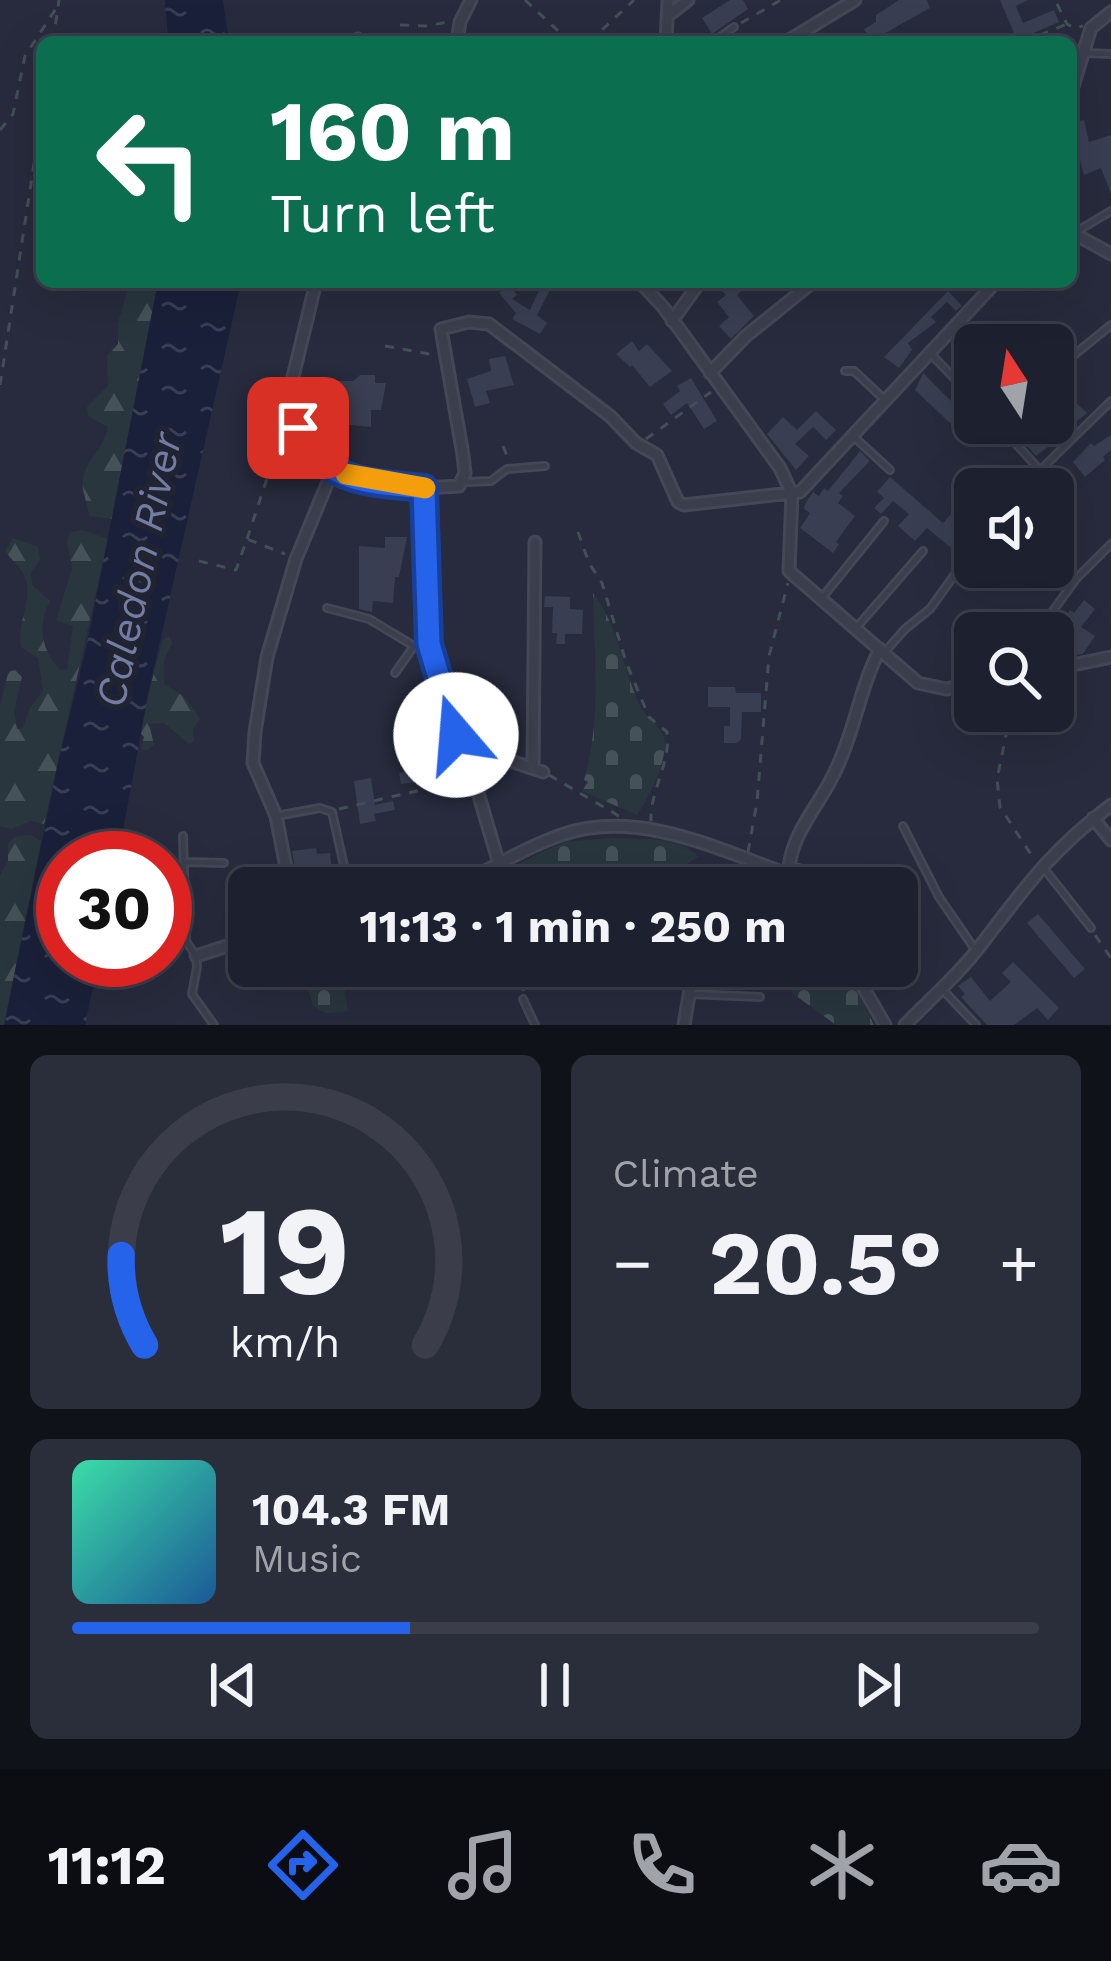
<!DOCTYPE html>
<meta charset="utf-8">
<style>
:root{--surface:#1d202e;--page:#2a2d3a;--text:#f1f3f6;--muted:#a0a3aa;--line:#3b3e4a;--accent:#2563eb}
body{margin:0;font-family:"Work Sans",sans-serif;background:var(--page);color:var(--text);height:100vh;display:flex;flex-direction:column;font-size:45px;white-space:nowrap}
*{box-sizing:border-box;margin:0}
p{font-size:39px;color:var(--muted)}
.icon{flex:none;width:66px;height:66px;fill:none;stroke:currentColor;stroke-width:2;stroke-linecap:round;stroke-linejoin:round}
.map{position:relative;height:1025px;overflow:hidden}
.sheet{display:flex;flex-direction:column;gap:30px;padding:30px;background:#101219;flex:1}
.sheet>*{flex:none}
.banner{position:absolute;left:36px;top:36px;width:1041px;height:252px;border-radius:18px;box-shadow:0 12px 48px #0002,0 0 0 3px var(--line);background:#0b6e4f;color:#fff;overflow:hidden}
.needle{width:78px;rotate:348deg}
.buttons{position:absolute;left:954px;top:324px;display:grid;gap:24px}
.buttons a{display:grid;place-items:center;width:120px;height:120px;border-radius:18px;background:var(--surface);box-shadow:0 12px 48px #0002,0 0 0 3px var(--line);font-size:60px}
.speed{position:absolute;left:36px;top:831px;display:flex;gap:24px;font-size:60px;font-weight:700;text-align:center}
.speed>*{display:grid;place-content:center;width:156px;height:156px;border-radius:50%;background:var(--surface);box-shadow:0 12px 48px #0002,0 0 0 3px var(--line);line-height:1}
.speed .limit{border:18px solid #d22;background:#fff;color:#111}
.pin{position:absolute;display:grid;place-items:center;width:102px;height:102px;color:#fff;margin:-51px;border-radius:24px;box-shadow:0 6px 18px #0006}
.me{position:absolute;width:132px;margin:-66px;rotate:342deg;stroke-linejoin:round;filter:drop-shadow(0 0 9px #0008)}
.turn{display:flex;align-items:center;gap:42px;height:252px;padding:0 36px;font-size:54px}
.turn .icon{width:156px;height:156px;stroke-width:2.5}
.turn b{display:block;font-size:84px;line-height:102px}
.big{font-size:90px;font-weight:700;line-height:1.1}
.sheet .card{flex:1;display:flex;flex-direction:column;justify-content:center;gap:18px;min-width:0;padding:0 42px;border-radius:18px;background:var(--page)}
.sheet .dial{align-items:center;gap:0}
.dial svg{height:312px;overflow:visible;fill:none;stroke:var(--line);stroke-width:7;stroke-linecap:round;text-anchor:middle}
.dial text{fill:var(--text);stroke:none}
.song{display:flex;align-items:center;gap:36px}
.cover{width:144px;height:144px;border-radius:18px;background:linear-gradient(135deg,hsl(160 70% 55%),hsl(210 70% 35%))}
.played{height:12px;border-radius:6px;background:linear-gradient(90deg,var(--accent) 35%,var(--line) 35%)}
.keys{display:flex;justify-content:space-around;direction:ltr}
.heat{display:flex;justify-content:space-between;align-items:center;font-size:66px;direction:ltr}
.sheet .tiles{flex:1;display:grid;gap:30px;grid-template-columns:1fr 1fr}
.card:last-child{grid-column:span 2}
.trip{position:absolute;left:228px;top:867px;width:690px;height:120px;border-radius:18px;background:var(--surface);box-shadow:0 12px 48px #0002,0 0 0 3px var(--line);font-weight:700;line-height:120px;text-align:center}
.menu{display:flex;height:192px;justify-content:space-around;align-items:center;background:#0c0d12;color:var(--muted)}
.menu .icon{width:84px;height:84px}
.menu .active{color:var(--accent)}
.menu b{font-size:54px;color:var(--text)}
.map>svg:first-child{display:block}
</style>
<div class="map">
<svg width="1111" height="1025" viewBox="0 0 1111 1025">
<defs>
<pattern id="forest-firs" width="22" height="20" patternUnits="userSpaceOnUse" patternTransform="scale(3)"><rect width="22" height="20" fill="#29363e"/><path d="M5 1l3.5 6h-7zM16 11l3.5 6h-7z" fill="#465158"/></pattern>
<pattern id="cemetery-stones" width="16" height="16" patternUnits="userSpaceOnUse" patternTransform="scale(3)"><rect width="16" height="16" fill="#29363e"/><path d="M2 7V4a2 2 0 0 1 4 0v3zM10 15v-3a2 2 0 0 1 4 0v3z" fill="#465158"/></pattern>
<pattern id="water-ripples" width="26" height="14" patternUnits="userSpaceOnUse" patternTransform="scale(3)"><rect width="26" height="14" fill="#1b203a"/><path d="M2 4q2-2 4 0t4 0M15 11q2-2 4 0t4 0" fill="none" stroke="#3a3e55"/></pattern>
</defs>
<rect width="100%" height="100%" fill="#272b3d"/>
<path fill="url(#forest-firs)" d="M130 282H158L112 519 89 516C88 500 79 489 84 474 89 456 105 448 108 427L88 416 87 407 108 386 107 356 118 344V323Z
M82 530 108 539 44 824 31 821 11 829 0 826V707L8 672 15 670 22 677 14 710 17 729 23 728 29 710 43 690 38 658 21 647C16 623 35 598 24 575 20 566 11 560 5 551L13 538 38 547 40 559 31 573 32 585 50 601C37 625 41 648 59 669L67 670 73 626 56 620 72 569 67 542 70 532Z
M169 636 172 643 164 660V684L185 697 200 719 193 729 194 742 189 744 164 723 149 724 154 745 147 750 141 749 144 737 132 723 148 695 163 639Z
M31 835 41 841 4 1025H0V876L8 861V843L17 836Z"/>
<path fill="url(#cemetery-stones)" d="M593 593C618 625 623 669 640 706 647 720 666 729 665 745 664 768 649 797 637 815L582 791 588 782 584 780C602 717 594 658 593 593Z
M608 838C634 839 680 835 698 857L647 888H467L564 842Z
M301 966H341L348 1011 326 1013 313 1006Z
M793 966H846L874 1025H836L792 993Z"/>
<path fill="url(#water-ripples)" d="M165 0H223L229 42H168Z
M158 282H241L148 695 118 858H63V960H99L85 1025H4L59 758 87 644Z"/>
<path fill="#393e52" d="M730 0H743L748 9 712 34 702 18Z
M899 0H927L930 8 871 41 864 29 876 22V15Z
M1000 0H1028L1016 6 1023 23 1054 10 1059 22 1017 40Z
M1084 120 1089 142 1111 135V194L1101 168 1084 175 1071 126V123Z
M713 282H750L737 295 754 316 731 339 719 326 729 317 717 302 726 295Z
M509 285 517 295 512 299 530 310 541 286 550 290 537 315 547 323 540 334 512 319 516 313 499 293Z
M948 291 962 306 956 311 947 302 931 317 936 322 908 343 912 350 899 368 884 357Z
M632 341 639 351 647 344 672 371 650 387 632 365 630 367 616 354Z
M505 356 514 385 486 391 490 403 475 407 467 379 491 371 489 359Z
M923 373 962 412 950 423 915 390Z
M360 375H375V383H386L381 410H371V427L332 423 331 381H353Z
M691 378 717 421 704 429 687 403 671 415 663 404 680 391 677 386Z
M1074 401 1087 413 1077 421 1073 415 1057 429 1053 425 1039 437 1048 447 1036 456 1021 439 1040 423H1053V412Z
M816 411 836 430 826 440 813 427 795 444 809 456 796 470 767 434 783 417 797 430Z
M1111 435V450L1103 457 1105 460 1085 477 1073 462 1091 443 1094 446Z
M860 451 870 461 839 493 843 496 838 503 855 516 836 542 839 544 833 553 800 528 810 513 804 509 805 504 813 492 819 496 824 488 828 491Z
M890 477 943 523 953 512 966 522 957 533 966 540 956 552 927 528 915 541 898 526 909 514 893 501 881 514 874 508 884 498 877 492Z
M385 537H407L399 577H395L393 603 373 601 372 612 359 609V546L385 548Z
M545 596 570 597V609L583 610 582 634H565V644H556L557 633H552L553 607H544Z
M1084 600 1095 609 1081 627 1095 636 1083 654 1074 655 1053 637 1070 610 1074 613Z
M708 687H735L736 693H761V712H742L741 739 737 743H724V726H730V707H708Z
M439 747 445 759 453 757 456 767 425 781 401 784 399 773 428 766 424 750Z
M371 778 375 805 393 801 395 810 374 814 376 821 360 824 354 781Z
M316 848 317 854 330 853 333 882 312 885 309 871 295 868 292 851Z
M1038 914 1085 969 1074 978 1027 923Z
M1013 962 1059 1008 1048 1020 1037 1008 1014 1025H987L961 997 965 994 958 986 971 977 990 1001 1011 982 1002 973Z"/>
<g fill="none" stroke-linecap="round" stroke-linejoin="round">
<defs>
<path id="lane" d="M713 42 734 27
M1087 53 1111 54
M1074 233 1111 211
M930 353 975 400
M845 371H854L885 400
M1053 372 1111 325
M997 423 1038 468
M854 437 890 470
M465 482 491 481 507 469 545 466
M1021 489 1111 401
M821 599 884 521
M327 608 369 619 414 646 429 644
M857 627 923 551
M1037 633 1076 579 1111 544
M884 653 905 629 930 609 975 546
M395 673 414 646
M276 816 320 808 332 812 349 888
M903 826 939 897 976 951
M183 836 186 941 196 956 197 967 192 994 214 1025
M185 862 224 863
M1046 871 1091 928
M943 990 976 1025
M690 994 760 997
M523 999 535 1025"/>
<path id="street" d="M670 14 688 0
M357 42 358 39
M457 42 460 22 471 0
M666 42 668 0
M786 42 855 0
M1071 93 1091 28 1111 12
M1071 232 1111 254
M316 282 292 381 293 403 309 451 332 472 425 488 459 486 465 473 463 455 441 329 469 322 489 324 610 416 636 443 657 455 678 502 684 505 800 492 996 282
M640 282 664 308 780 468 792 494 789 571 918 683 946 689 975 684
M672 321 700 282
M710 373 746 336 813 282
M425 488C427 556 419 691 464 745L499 864
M1053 669 1111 657
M464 745 543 772
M533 768 535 542
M1093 818 1111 840
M789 867 802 872 811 888
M290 888 276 816 253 763 255 732 267 657 296 559 332 472
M453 888C489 870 524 848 561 835 636 809 714 847 784 873
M767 888 789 867C794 827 823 802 838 765 855 728 861 685 880 649
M196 956 249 939
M851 966 885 1025
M684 1025 694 966
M905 1025C929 1000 956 977 977 950 1025 888 1048 853 1111 805"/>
</defs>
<use href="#lane" stroke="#444756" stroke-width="10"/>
<use href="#street" stroke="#444756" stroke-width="15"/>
<path stroke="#424f56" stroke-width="3" stroke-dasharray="9 9" stroke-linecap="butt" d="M525 0 570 42
M1057 4 1067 24 1074 28 1083 26
M741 23 781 0
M400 25 428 26 452 21
M53 42 59 0
M589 42 634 0
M1023 42 1067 24
M0 130 13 114 25 56 59 4
M385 346 435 355
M0 385 42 112
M646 439 711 392
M503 446 509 461
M578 532 589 563 602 583 626 662 649 717 667 732C671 764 650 789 651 821
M247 539 278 445 296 451
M199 561 236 570 247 539 285 554
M1011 711 997 779 1000 807 1034 859
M549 775 619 816
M339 809 464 780
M748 852 757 802 769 656 788 583
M505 872 510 888
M1095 935 1111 958
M472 966 483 971 528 972
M523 991 527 966"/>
<use href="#lane" stroke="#3b3e4d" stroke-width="4.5"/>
<use href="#street" stroke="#3b3e4d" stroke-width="9"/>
</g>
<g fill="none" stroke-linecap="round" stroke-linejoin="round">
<defs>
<path id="route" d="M298 428C325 484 368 482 424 488L429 644 456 735"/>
</defs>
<use href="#route" stroke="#184099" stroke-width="30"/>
<use href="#route" stroke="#2563eb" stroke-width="21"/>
<path stroke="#f59e0b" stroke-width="21" d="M346 474 425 488"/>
</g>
<g text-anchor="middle" stroke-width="12" stroke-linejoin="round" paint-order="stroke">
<g font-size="42" font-style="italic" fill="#737ca3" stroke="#202332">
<text transform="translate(138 570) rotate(-78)" y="15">Caledon River</text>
</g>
</g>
</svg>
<div class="buttons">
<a><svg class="needle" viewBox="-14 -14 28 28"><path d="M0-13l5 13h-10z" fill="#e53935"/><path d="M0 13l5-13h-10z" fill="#a0a3aa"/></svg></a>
<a><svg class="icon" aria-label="sound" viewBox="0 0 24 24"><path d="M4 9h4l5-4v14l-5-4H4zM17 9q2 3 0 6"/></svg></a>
<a><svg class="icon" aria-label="search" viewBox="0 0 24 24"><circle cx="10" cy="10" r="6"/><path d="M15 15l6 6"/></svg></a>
</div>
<div class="speed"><div class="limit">30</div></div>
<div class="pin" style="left:298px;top:428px;background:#d93025"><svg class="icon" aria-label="arrive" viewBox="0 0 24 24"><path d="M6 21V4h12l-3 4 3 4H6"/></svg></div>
<svg class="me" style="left:456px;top:735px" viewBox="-20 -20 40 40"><circle r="19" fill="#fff"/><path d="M0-13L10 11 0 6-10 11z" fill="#2563eb"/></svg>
<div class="trip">11:13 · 1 min · 250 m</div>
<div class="banner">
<div class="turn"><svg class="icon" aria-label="left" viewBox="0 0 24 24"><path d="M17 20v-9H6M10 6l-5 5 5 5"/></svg><div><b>160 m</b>Turn left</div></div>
</div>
</div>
<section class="sheet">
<div class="tiles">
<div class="card dial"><svg viewBox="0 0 100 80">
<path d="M14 69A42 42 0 1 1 86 69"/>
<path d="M14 69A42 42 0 0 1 8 46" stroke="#2563eb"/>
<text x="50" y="56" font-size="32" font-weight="700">19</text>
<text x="50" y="72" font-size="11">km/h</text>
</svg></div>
<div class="card"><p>Climate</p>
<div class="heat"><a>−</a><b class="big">20.5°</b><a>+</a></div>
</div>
<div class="card">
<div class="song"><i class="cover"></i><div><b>104.3 FM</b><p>Music</p></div></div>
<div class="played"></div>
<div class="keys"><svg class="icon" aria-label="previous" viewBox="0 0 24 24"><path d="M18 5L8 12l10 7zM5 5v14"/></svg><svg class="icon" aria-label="pause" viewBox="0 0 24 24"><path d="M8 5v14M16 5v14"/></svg><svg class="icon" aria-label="next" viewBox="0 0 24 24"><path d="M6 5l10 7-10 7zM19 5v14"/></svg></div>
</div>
</div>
</section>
<nav class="menu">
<b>11:12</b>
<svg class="icon active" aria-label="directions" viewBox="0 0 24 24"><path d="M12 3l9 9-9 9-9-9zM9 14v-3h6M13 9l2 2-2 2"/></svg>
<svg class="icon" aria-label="music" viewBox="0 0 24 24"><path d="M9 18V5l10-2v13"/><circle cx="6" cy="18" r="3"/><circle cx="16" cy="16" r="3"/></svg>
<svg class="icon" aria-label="phone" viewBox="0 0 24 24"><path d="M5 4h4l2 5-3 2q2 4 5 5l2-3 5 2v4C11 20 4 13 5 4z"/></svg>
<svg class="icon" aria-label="climate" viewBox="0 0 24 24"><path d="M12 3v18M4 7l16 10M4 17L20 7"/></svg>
<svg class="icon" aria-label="car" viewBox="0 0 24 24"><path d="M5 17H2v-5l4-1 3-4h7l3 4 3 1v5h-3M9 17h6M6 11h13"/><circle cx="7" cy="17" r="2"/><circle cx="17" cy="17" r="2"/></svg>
</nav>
